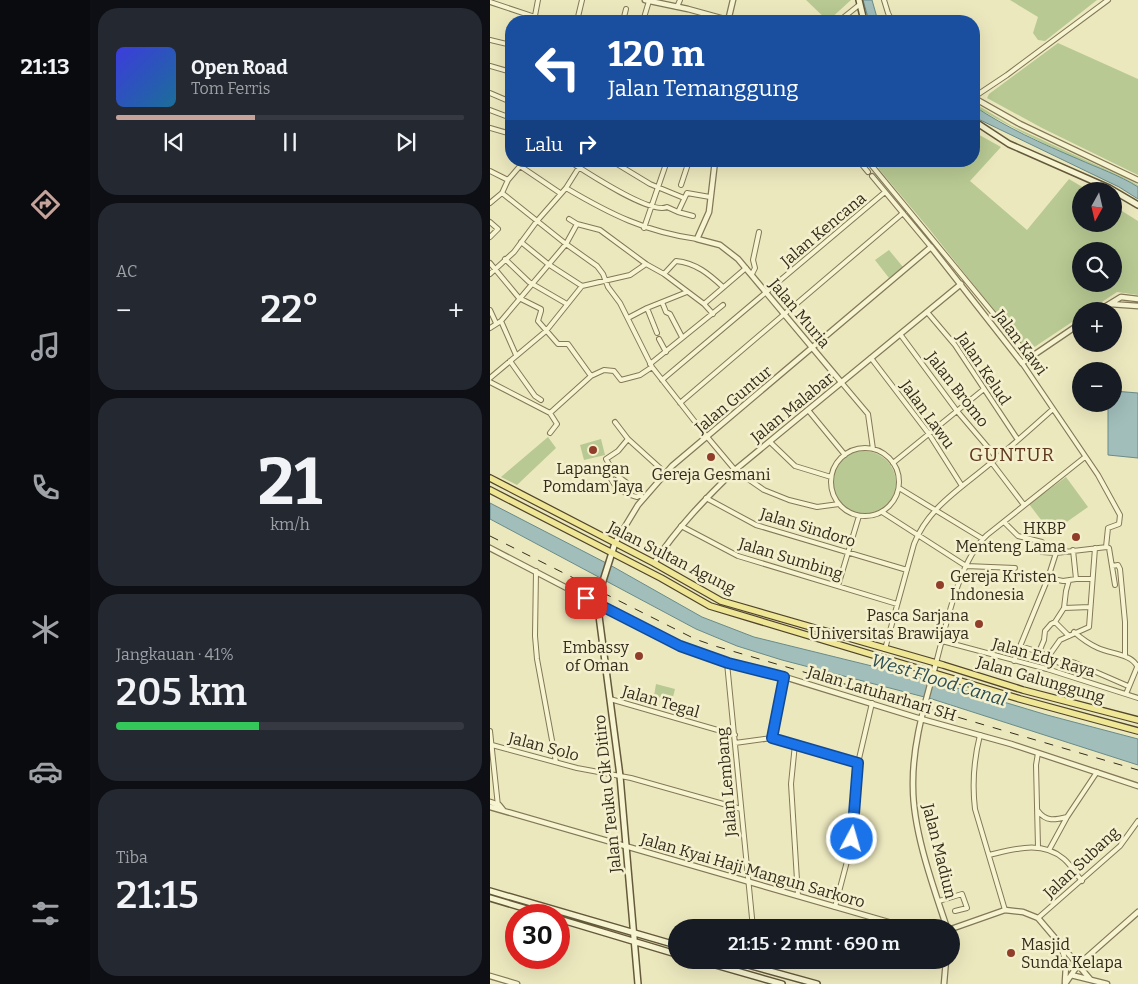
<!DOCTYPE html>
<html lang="id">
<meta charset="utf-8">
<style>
:root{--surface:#171b24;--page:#242831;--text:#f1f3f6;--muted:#9ea1a6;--line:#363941;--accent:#c5a29a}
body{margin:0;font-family:Bitter,serif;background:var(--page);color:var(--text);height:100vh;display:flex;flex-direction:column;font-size:19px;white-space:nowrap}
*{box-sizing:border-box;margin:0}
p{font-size:16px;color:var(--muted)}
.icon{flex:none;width:28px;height:28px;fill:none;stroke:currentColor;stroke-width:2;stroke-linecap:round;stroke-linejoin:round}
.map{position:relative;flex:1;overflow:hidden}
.details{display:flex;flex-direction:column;gap:8px;padding:8px;background:#0d0f14;width:400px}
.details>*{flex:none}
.guide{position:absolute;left:15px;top:15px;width:475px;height:152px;border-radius:20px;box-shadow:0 5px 20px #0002;background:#1a4fa0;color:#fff;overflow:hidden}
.needle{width:32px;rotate:188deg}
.buttons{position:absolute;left:582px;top:182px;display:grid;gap:10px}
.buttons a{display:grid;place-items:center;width:50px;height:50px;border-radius:50%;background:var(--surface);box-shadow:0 5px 20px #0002;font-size:25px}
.speed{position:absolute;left:15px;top:904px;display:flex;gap:10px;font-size:25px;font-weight:700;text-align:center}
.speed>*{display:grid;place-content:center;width:65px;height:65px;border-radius:50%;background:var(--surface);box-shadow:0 5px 20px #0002;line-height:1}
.speed .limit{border:8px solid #d22;background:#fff;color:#111}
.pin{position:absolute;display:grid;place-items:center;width:42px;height:42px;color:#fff;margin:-21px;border-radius:10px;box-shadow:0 2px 8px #0006}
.me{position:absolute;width:55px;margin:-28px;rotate:6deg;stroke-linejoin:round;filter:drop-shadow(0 0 4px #0008)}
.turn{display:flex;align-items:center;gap:18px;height:105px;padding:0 20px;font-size:22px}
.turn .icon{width:65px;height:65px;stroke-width:2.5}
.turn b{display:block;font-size:35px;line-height:42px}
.then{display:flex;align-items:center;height:48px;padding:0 20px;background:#0003;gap:10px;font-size:19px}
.big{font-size:38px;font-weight:600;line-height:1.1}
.details .tile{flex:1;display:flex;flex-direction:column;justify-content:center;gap:8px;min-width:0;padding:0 18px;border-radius:20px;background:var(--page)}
.details .dial{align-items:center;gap:0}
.dial b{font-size:65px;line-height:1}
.song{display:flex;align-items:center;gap:15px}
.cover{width:60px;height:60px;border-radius:8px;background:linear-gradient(135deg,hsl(240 70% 55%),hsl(200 70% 35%))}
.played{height:5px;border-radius:2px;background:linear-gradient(90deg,var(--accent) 40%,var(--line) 40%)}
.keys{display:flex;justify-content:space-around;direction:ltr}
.heat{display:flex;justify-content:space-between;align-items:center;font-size:28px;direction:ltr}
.charge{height:8px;border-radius:4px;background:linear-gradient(90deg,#34c759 41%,var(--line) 0)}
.trip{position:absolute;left:178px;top:919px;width:292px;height:50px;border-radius:25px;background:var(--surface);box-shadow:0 5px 20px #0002;font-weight:600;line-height:50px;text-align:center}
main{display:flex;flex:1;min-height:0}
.tabs{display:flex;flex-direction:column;width:90px;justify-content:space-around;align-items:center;background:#090b0e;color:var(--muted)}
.tabs .icon{width:35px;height:35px}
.tabs .current{color:var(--accent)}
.tabs b{font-size:22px;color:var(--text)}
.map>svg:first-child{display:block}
</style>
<main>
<nav class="tabs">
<b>21:13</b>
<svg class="icon current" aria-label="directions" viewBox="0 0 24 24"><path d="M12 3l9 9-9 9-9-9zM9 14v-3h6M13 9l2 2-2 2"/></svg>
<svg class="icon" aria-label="music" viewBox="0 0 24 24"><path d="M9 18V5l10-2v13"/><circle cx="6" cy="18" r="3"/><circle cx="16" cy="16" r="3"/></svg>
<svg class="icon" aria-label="phone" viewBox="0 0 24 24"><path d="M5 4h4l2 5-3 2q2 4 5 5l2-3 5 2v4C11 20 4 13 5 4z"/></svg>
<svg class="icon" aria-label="climate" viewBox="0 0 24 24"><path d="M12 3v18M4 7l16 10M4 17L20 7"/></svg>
<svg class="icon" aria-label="car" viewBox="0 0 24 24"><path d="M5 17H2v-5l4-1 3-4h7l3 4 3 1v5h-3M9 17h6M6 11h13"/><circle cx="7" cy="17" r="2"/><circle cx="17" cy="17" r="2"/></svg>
<svg class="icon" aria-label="filters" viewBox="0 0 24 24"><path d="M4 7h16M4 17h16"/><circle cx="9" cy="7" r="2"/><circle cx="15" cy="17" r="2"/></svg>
</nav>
<section class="details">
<div class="tile">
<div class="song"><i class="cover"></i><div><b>Open Road</b><p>Tom Ferris</p></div></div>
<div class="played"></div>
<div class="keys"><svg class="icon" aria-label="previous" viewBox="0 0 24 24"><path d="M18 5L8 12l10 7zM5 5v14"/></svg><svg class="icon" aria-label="pause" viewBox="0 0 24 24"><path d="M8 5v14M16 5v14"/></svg><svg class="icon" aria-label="next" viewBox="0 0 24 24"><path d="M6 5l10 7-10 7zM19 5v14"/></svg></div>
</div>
<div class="tile"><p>AC</p>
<div class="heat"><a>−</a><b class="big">22°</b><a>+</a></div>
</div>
<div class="tile dial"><b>21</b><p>km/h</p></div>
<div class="tile"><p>Jangkauan · 41%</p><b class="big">205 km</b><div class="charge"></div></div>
<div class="tile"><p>Tiba</p><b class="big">21:15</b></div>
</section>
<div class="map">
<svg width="648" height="984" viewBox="0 0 648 984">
<rect width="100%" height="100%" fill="#ece8be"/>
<path fill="#b8c993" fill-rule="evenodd" d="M316 0H361L338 21Z
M520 0H607L555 41 548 40 543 33 548 17Z
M568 43 648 79V175L552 128 497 98 499 94Z
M484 103 522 126 635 178 648 185V187C628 175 606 168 585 158 551 143 519 126 487 108L484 106Z
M484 132 511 147 480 181 537 230 579 179 599 191H591V224H624V206L648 221V295L627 292 598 311H591V316L537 352 440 230 388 168 395 161H484ZM591 251H624V284H591Z
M399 250 413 267 399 278 385 260Z
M58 437 66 448 27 485 11 477Z
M111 439 115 455 94 460 90 445Z
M342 483a32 32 0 1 1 64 0a32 32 0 1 1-64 0Z
M576 477 598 507 561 533 539 504Z
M166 684 185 689 182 701 164 696Z"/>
<path fill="#a1bebb" stroke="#698b89" d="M373 0H382L388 21H379Z
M484 106C515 127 553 144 588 159 608 168 629 175 648 187V199L629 187 484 117Z
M624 391 648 393V458L618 455V404H624Z
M0 503 120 565 212 617 264 637 447 682 557 715 648 739V765L442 699 292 660 247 646 206 629 0 519Z"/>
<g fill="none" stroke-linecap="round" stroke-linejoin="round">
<defs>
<path id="minor" d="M394 0 398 13 402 21
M0 2 45 17
M187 7 190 0
M44 21 48 0
M68 21H71
M87 21 92 0
M133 21 136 9
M153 21 159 1
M349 21 369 5
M0 40 21 45
M0 66 21 72
M0 93 21 102
M484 97 517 75 618 0
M0 110 21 118
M0 128 21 134
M79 161C96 172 161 215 177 207L188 212 203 216
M126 161 127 164 160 184 194 198
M182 161 198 165
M369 161 378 172
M378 161 540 358
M30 166 70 193
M0 171 18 180
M382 176 441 247
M191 185 199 161
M76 188C120 214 156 232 207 239
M12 193 76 244 107 266 113 274 118 287 130 303 162 367 213 432 245 470 274 490 299 500 327 507 349 504
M0 203 12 193 18 180 30 166 32 161
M188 212 197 193 220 197
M79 219 87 224
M0 222 8 229 0 237
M154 228 177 161
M31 242 58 264 92 286
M15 259 39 282 77 304
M0 263 29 298 51 309V311L48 321 68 344H78L101 376
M0 274 24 252 47 221 76 188 93 161
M174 274 186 261C206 263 219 274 233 287
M262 274 265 268 263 260 269 232
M172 302 176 312 180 314 192 337
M214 304 256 268
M157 308 167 333
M0 310 6 323
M437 312 465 345 528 440
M138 318 157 308 197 292
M11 321 26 355
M0 328 11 321 76 244 87 224 110 230 156 264 174 274 214 304 223 314
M410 334 467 411 507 458
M169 339 176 352
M381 358 439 434 472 486
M20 361 45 396 51 400
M532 363 608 475 630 515 629 524 618 528 616 547
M160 364 233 305
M0 378 56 331 92 286 140 275 156 264
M172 380 395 192
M0 382 60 413 67 424 60 433
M351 382 378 414 383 449
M190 403 413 213
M318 410 355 455
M60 413 101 376 114 370 124 371 131 380 150 375 162 367
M125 422 138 439 170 468
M138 439 128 451 116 459 125 474 145 489 153 498
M280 442 305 466 341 477
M341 482a34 34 0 1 1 68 0a34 34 0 1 1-68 0Z
M403 463 494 389
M502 463 534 505
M121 467C115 483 134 494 147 497L151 495
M409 488 493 539
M216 498 266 525 417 570
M392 512 476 566 525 568
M514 522 528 536 552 542V552L566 553 617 547 619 548 625 585
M191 526 248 556 407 604
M622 566 628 565 630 569 635 622V656
M46 571 45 636 47 659 66 762
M558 578 573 581 586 579 583 550
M586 579H602
M348 586 369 516
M574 608 600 607
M565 622 579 636
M584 632C592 639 599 644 608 648 621 654 641 654 647 666
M452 641 557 669 648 698
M530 646 549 652 573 665 578 661 585 663 638 686
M395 649 424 544C438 507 473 487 502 462 523 445 543 427 563 409
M549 652 554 640 555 631 561 624 565 622 574 608 576 591 579 580
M558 657 570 640 599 627 605 548
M524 661 558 578 566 553
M237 663 263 928
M446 663C456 626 469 560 497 535L595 457
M636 694 648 665
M120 699 245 735
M0 731 8 806
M490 735C484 759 482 784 485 809L515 910
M282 738 294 677
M245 743 282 738 368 763
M305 744 301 784 308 896
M2 745 87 768 141 778 251 809
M548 753 546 765 548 847
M548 811C556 822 565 820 577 817
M559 850 577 817 607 772
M499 855C525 849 552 840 574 859 581 865 586 874 592 881
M449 901 472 894 477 908 465 911
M345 907 360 850 368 763 382 703
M548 918 630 846 648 821"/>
<path id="tertiary" d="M155 0 198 9 238 20
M238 21 243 0
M484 98 530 124 648 180
M225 161 219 212 207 239 230 245 248 259 351 382
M620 304 648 306
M608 311 631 297 648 299
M125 543 148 505 182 466 441 247 532 363 591 323
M0 548 190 647 237 663 272 670 431 719 521 744 648 786
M164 563C187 528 215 499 245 470L471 284
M446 663C435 704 422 744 423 787 423 831 443 886 457 928
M0 802 9 805 13 810
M0 807 419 928
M461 929 515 910 533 912 548 918 600 979
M572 948 576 965 575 982
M581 975 617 984
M0 976 27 984
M454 984 456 960
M575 984 588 965 648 912"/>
<path id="secondary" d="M369 0 374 21
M484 121 519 144 619 188 648 205
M125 543 106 603 109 616 130 776 148 984
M109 616 112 609 116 608
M0 891 186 945
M0 898 57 915
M69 919 186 954
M208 960 292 984
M240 960 327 984"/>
<path id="primary" d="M0 478 164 563 231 601 453 665 533 690 648 720
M0 490 171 578 220 606 530 699 648 731"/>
</defs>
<use href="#minor" stroke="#837857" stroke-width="6"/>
<use href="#tertiary" stroke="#837857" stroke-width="7"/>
<use href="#secondary" stroke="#65593b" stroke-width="8"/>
<use href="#primary" stroke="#51452c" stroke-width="8"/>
<use href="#minor" stroke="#f7f4d1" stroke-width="4"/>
<use href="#tertiary" stroke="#f7f4d1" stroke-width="4.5"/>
<use href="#secondary" stroke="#f7f4d1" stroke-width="5"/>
<use href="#primary" stroke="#efe696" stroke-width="5.5"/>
<path stroke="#332c1c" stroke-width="1" stroke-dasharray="9 9" stroke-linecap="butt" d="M0 536 205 639 225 646 648 770"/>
</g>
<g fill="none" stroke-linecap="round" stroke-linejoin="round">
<defs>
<path id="route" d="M96 598 190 646 238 663 294 677 282 738 368 763 362 839"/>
</defs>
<use href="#route" stroke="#114b97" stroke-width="12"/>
<use href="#route" stroke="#1a73e8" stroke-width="9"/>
</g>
<g fill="#903e29" stroke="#f4f0cd" stroke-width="2">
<circle cx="103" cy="450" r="5"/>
<circle cx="221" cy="457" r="5"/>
<circle cx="586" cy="537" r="5"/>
<circle cx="450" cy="585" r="5"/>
<circle cx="489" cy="624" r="5"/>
<circle cx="149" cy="656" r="5"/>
<circle cx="521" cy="953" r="5"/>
</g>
<g text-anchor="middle" stroke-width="5" stroke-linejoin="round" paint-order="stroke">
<g font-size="16" fill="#332c1c" stroke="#f4f0cd">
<text transform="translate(333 229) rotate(-40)" y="6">Jalan Kencana</text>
<text transform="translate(310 313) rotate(50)" y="6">Jalan Muria</text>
<text transform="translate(531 342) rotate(53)" y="6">Jalan Kawi</text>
<text transform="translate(494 368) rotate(56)" y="6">Jalan Kelud</text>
<text transform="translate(468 389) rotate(52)" y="6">Jalan Bromo</text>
<text transform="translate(243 399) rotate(-40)" y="6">Jalan Guntur</text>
<text transform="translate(302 407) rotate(-39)" y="6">Jalan Malabar</text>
<text transform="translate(438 414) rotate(54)" y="6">Jalan Lawu</text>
<text transform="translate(318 527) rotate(17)" y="6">Jalan Sindoro</text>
<text transform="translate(182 557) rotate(27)" y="6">Jalan Sultan Agung</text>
<text transform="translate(301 558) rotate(17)" y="6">Jalan Sumbing</text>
<text transform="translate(554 657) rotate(16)" y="6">Jalan Edy Raya</text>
<text transform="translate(551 679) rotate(16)" y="6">Jalan Galunggung</text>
<text transform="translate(392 693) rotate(17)" y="6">Jalan Latuharhari SH</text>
<text transform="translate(171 701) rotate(16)" y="6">Jalan Tegal</text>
<text transform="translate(54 746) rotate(15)" y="6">Jalan Solo</text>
<text transform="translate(236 782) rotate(-95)" y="6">Jalan Lembang</text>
<text transform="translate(117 794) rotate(-96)" y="6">Jalan Teuku Cik Ditiro</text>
<text transform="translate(450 851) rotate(76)" y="6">Jalan Madiun</text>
<text transform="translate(591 862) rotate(-43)" y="6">Jalan Subang</text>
<text transform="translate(263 870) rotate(16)" y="6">Jalan Kyai Haji Mangun Sarkoro</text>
</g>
<g font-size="16" fill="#332c1c" stroke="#f4f0cd" text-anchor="end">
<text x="103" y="474" text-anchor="middle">Lapangan<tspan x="103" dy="18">Pomdam Jaya</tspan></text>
<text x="221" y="480" text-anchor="middle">Gereja Gesmani</text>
<text x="576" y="534">HKBP<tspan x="576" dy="18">Menteng Lama</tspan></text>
<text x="460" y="582" text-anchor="start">Gereja Kristen<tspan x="460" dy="18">Indonesia</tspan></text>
<text x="479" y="621">Pasca Sarjana<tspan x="479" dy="18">Universitas Brawijaya</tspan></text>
<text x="139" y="653">Embassy<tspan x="139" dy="18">of Oman</tspan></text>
<text x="531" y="950" text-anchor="start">Masjid<tspan x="531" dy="18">Sunda Kelapa</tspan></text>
</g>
<g font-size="18" font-style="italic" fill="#2b4d53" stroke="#f4f0cd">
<text transform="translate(449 680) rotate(17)" y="6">West Flood Canal</text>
</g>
<g font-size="19" letter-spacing="1" fill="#5e381c" stroke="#f4f0cd">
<text x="522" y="461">GUNTUR</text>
</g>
</g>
</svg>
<div class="buttons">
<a><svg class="needle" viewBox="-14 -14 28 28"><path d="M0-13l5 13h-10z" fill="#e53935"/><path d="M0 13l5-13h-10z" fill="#9ea1a6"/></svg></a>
<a><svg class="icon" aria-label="search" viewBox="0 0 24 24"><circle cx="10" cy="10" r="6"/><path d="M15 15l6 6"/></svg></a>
<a>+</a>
<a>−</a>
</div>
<div class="speed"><div class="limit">30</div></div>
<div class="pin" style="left:96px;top:598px;background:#d93025"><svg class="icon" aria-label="arrive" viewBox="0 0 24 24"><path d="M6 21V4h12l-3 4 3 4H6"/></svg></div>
<svg class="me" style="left:362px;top:839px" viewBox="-20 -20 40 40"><circle r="17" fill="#1a73e8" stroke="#fff" stroke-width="3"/><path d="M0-11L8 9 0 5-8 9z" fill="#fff"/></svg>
<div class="trip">21:15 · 2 mnt · 690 m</div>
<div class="guide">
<div class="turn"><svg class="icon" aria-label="left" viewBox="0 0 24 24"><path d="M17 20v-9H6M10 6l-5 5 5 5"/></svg><div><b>120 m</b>Jalan Temanggung</div></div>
<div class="then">Lalu<svg class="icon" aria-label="right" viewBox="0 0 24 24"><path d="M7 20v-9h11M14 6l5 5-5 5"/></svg></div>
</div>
</div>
</main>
